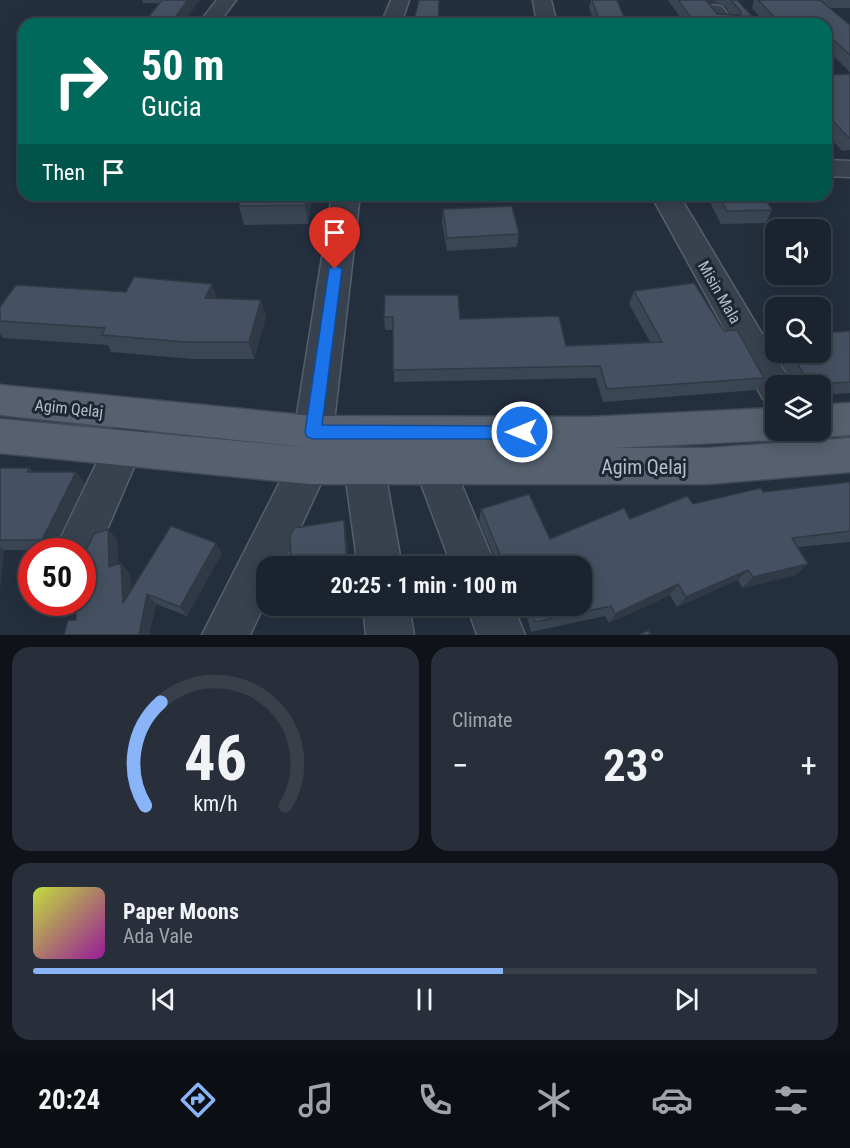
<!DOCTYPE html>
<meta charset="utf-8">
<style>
:root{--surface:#1b232e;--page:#282f3a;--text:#f1f3f6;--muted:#a0a4aa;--line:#39404a;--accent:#8ab4f8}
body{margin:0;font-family:"Roboto Condensed",sans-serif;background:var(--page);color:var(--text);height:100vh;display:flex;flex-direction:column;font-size:22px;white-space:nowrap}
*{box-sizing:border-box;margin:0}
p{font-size:20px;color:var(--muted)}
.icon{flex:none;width:33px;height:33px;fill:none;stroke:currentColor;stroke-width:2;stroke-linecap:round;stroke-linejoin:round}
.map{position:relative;height:635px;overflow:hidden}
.drawer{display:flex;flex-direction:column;gap:12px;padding:12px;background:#0f1319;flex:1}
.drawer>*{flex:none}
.top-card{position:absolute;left:18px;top:18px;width:814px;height:183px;border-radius:18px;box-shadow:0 3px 15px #0003,0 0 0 2px var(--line);background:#00695c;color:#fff;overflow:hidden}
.tools{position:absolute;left:765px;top:219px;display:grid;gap:12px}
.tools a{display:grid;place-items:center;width:66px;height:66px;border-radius:12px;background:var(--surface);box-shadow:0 3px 15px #0003,0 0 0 2px var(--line);font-size:30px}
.speed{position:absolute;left:18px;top:538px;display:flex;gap:12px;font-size:30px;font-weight:700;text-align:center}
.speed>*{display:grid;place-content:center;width:78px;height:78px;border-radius:50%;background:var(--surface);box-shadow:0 3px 15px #0003,0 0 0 2px var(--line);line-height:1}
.speed .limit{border:9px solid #d22;background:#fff;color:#111}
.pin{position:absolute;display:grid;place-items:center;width:51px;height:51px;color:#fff;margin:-62px -26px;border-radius:50% 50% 50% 0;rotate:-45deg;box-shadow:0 0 6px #0007}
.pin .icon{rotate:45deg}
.me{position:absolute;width:66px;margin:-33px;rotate:270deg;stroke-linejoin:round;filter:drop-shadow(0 0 4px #0008)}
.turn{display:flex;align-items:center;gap:21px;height:126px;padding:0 24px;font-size:27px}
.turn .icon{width:78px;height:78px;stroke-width:2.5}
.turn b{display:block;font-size:42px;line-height:51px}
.then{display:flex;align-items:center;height:57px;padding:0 24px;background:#0003;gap:12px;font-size:22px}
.big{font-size:45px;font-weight:700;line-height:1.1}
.drawer .widget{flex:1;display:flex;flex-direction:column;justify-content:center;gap:9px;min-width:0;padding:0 21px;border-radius:18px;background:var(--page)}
.drawer .dial{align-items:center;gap:0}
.dial svg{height:156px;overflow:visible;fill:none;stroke:var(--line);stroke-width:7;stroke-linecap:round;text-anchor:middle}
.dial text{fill:var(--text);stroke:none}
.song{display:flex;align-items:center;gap:18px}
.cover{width:72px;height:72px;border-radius:9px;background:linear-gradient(135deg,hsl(70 70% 55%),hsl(300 70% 35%))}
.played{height:6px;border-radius:3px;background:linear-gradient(90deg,var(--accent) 60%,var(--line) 60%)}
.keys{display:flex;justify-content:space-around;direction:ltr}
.heat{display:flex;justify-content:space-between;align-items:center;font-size:33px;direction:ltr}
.drawer .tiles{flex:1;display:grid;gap:12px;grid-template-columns:1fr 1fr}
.widget:last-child{grid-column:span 2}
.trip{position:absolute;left:256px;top:556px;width:336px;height:60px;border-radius:18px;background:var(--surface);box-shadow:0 3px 15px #0003,0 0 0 2px var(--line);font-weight:700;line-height:60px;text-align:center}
.tabs{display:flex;height:96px;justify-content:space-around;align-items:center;background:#0b0e12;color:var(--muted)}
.tabs .icon{width:42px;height:42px}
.tabs .on{color:var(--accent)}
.tabs b{font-size:27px;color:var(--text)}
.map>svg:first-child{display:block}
</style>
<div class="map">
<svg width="850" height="635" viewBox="0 0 850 635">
<rect width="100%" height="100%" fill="#242f3e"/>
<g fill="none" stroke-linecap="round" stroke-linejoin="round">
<defs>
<path id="minor" d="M217 0H236L218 24H198Z
M391 0H409L401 24H381Z
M533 0H551L557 24H537Z
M715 5 722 7 735 24H715L705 11 708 7Z
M826 160 850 161V177L826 176Z
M332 195H360L329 466 282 567H267V599L250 635H202L289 464Z
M651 195H679L789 379 792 386H776V404L763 399Z
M133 409 146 414 152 425 91 567 82 571V552H54L120 414Z
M433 424 447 429 452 441 460 481 496 567H452L420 481 414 441 419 429Z
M781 430H820L835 457 829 469 815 474 801 469Z
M364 448 378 453 384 466 402 567H358L344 466 350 453Z
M363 606H409L414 635H366Z
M467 606H513L525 635H477Z"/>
<path id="major" d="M0 385 313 416 589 417 776 408V430H792L789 435 776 440 613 448H708L850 438V472L708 484H309L0 453V419L312 448 0 415Z
M850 403V435L820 437 807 432 806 430H820V405Z"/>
</defs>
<use href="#minor" stroke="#565f6c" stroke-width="3"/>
<use href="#major" stroke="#414a57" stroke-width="3"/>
<use href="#minor" fill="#38414e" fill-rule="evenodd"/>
<use href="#major" fill="#56606e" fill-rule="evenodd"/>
</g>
<path fill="#3b4654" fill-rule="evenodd" d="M142 0H200L160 3H143Z
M591 0H617L627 24H569L570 20 593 19 589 8Z
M668 0H737L752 16 749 24H685ZM716 3 724 6 731 15 717 14 709 4Z
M754 0H850V8H829L850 25V72L826 49V24H766L752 8Z
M850 74V150L842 151 826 133V75Z
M242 195H312L308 224 244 225 239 206Z
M709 195H763L772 210 766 223 721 224 708 198Z
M443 209 519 234 517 247 447 251 442 222Z
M634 291 724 331 764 378 756 390 603 402 596 378 394 382 393 330H385L384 317 460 319 566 346 650 342 629 304Z
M217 298 261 300 266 317 254 359H193L111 352 108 345 3 338 0 334V307Z
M850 331V393L820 395V386H781L787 377 789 376 776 352H820Z
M0 468H29L33 472H76L85 483 53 550H4L0 587Z
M850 482V542L798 547 796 575 742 588 738 580 677 607 670 595 609 623 605 616 531 632 524 606H582V567H490L492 558H495L479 521 481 509 550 539 693 504 763 492Z
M108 529 117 540 118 564 130 574 131 591 222 553 187 616 156 604 149 635H64L76 620Z"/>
<path fill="#303945" d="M188 0H200L182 24H170Z
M706 0H717L716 3 707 5Z
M306 195H312L308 224 305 205Z
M212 284 218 301 205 298Z
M261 300 266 317 254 359 249 342Z
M76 472 85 483 53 550 42 540Z
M344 520 346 531 349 567H347Z
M108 529 117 540 118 577 109 567Z
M216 543 222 553 187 616 180 607Z
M0 547 4 550 0 587Z
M121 563 130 574 132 613 123 603Z
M808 564 796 575 742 588 753 577Z
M748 570 738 580 677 607 686 597Z
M678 584 670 595 609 623 615 614Z
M147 594 156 604 149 635H139Z"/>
<path fill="#455162" stroke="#303945" stroke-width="1.5" d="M162 0H188L170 24H145L150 15Z
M419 0H439L438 24H402V20H414Z
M592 0H617L627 24H572L570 20 599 19Z
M678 0H706L717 14 740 15 741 12 731 0H737L752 16 719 17 725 24H696Z
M758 0H820L850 25V55L826 33V24H781Z
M850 74V138H849L831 119H826V75Z
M242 195H306L305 205 239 206Z
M718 195H763L772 210 727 211Z
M512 206 519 234 447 238 443 209Z
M134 277 212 284 205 298 261 300 249 342H185L102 335 105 328 0 321V307L16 285 126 292Z
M694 283 724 331 737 330 764 378 607 389 600 366 393 370V317H384L385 295H458L460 319 559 316 566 346 662 342 634 291Z
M850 331V382L813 384 808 375 787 377 801 376 803 373 791 352H820V333Z
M0 468H29L27 472H76L42 540H0Z
M850 482V531L792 538 808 564 753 577 748 570 686 597 678 584 615 614 611 606 535 622 530 606H582V567H495L492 558H500V555L481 509 529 494 550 539 624 508 630 519 687 496 693 504 761 488 763 492Z
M344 520 347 567H291L290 536 294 528Z
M171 526 216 543 180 607 147 594 139 635H64L68 620H76V603H82V558L94 534 108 529 109 567 121 563 123 603Z
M648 630 651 635H639Z"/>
<path fill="#1a73e8" stroke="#114b97" stroke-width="1.5" d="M335 265 342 269 322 425 522 426 527 428 530 432 527 437 522 439H313L307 437 305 432 329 269Z"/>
<g text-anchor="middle" stroke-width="6" stroke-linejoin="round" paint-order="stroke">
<g font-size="16" fill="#b4bcc9" stroke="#1d2633">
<text transform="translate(720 292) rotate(60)" y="6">Misin Mala</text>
<text transform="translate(69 408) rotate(6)" y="6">Agim Qelaj</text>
</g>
<g font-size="20" fill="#b4bcc9" stroke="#1d2633">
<text x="644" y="474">Agim Qelaj</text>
</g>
</g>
</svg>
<div class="tools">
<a><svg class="icon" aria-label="sound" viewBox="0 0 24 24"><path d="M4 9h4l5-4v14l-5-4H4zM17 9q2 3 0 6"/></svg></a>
<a><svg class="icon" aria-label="search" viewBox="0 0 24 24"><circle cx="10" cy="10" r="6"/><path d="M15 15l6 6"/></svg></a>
<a><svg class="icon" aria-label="layers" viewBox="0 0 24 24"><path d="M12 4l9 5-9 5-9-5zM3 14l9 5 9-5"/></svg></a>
</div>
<div class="speed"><div class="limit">50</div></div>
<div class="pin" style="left:335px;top:269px;background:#d93025"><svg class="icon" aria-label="arrive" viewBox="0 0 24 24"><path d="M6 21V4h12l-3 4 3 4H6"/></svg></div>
<svg class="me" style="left:522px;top:432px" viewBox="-20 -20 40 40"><circle r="17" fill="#1a73e8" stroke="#fff" stroke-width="3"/><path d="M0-11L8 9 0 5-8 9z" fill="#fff"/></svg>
<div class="trip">20:25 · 1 min · 100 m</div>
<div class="top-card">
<div class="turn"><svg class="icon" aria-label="right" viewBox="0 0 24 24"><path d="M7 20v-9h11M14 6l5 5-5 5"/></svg><div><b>50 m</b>Gucia</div></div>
<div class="then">Then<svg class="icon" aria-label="arrive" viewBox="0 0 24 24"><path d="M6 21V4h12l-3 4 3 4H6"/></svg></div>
</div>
</div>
<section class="drawer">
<div class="tiles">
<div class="widget dial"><svg viewBox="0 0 100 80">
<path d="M14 69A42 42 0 1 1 86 69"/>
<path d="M14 69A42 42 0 0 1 22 16" stroke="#8ab4f8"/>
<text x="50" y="56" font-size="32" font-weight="700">46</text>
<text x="50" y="72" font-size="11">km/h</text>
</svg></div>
<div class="widget"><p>Climate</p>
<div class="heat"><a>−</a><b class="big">23°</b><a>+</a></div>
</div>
<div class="widget">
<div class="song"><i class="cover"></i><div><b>Paper Moons</b><p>Ada Vale</p></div></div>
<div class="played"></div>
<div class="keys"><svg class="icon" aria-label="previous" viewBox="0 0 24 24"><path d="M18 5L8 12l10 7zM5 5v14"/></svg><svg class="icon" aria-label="pause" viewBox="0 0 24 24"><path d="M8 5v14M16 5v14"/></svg><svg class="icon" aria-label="next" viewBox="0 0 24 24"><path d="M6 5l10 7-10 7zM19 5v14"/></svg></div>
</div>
</div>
</section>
<nav class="tabs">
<b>20:24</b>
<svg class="icon on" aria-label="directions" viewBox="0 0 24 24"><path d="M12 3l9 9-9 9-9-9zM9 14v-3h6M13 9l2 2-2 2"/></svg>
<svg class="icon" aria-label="music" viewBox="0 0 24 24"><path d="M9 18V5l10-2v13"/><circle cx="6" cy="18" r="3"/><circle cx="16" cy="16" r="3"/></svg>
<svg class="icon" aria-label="phone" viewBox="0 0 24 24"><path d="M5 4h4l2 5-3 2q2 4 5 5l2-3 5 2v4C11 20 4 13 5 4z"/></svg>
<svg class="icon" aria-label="climate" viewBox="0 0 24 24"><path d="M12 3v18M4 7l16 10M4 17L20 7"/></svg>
<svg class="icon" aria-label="car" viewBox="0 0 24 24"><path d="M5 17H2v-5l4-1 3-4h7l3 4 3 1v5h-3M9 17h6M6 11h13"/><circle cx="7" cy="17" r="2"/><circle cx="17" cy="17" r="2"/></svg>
<svg class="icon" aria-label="filters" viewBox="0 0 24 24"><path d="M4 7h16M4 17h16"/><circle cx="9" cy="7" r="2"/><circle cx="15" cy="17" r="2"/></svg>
</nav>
